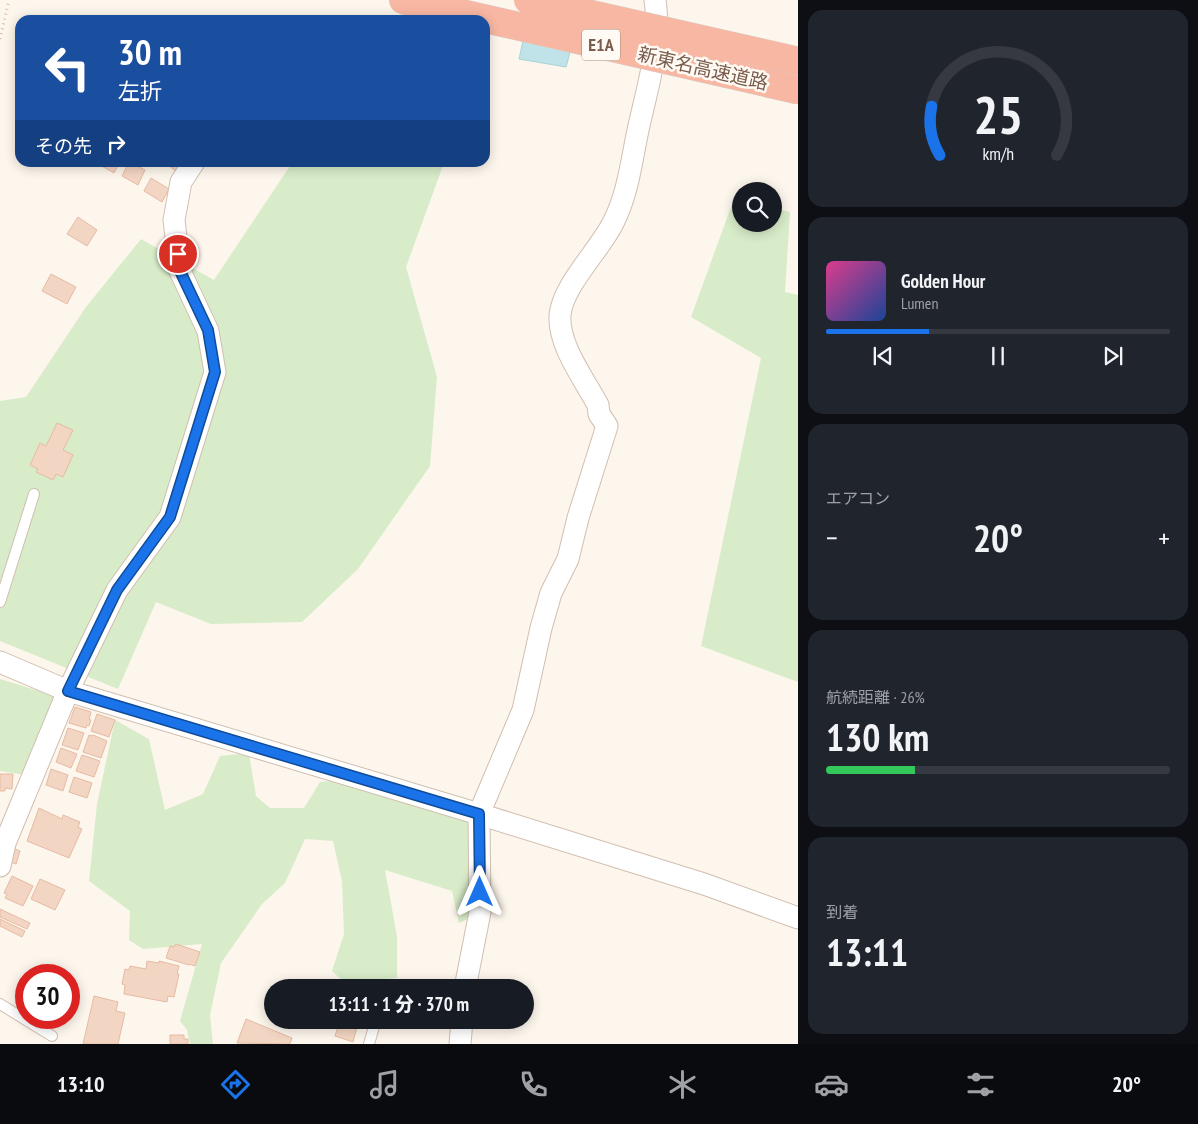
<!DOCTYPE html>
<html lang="ja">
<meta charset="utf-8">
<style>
:root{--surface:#171b24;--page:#20242c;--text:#f1f3f6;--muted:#9ea1a6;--line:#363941;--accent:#1a73e8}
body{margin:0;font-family:"PT Sans Narrow","Noto Sans JP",sans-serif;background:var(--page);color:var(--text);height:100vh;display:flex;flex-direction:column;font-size:19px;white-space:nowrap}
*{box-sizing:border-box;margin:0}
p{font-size:16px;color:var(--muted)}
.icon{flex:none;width:28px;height:28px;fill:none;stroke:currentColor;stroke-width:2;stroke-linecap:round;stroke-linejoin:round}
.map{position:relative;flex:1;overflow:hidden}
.panel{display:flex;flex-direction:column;gap:10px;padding:10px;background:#0d0f14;width:400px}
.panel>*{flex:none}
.banner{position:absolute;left:15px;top:15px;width:475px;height:152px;border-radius:15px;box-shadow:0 2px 12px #0003;background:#1a4fa0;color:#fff;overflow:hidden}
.fabs{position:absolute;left:732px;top:182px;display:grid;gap:10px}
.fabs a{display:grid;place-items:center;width:50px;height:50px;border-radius:50%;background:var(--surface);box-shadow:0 2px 12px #0003;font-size:25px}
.speed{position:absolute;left:15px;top:964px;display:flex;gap:10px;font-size:25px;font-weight:700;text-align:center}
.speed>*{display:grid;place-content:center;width:65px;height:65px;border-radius:50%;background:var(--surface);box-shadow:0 2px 12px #0003;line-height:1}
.speed .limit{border:8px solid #d22;background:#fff;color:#111}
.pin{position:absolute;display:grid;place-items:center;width:42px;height:42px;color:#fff;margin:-21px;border:2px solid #fff;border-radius:50%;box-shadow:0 1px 5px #0007}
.me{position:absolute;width:55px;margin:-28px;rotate:0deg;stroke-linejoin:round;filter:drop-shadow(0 0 4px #0008)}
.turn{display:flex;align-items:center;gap:18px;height:105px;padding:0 20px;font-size:22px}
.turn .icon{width:65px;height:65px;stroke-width:2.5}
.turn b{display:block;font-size:35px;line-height:42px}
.then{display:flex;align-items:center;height:48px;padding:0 20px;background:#0003;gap:10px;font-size:19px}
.big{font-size:38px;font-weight:800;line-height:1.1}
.panel .card{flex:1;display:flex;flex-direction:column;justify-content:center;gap:8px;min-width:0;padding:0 18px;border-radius:15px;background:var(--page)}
.panel .dial{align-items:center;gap:0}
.dial svg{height:130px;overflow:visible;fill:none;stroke:var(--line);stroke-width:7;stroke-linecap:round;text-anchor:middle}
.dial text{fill:var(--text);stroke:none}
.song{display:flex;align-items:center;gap:15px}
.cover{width:60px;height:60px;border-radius:8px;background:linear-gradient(135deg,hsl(330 70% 55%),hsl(220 70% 35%))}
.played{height:5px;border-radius:2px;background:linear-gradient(90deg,var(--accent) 30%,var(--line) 30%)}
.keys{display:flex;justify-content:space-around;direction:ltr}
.heat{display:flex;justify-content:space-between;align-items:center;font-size:28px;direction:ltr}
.charge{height:8px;border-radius:4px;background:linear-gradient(90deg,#34c759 26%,var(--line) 0)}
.trip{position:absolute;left:264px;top:979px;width:270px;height:50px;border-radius:25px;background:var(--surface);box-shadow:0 2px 12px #0003;font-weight:800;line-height:50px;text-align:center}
.tabs{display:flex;height:80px;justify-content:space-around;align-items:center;background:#090b0e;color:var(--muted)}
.tabs .icon{width:35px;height:35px}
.tabs .selected{color:var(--accent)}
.tabs b{font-size:22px;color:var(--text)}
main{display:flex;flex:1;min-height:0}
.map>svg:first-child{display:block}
</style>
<main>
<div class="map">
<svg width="798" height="1044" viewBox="0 0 798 1044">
<rect width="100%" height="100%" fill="#fdf6ec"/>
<path fill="#d8ecc9" d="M292 163H444L406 267 437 377 430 466 358 569 302 622 211 624 156 602 118 689 0 641V401L26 397 86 307 141 239 214 280Z
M735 196 741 198V224H774V208L790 212 785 292 798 295V682L701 646 761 358 691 317Z
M0 679 59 697 26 775 0 771Z
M115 720 149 739 165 810 203 794 220 756 249 753 256 796 270 808H304L320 782 349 779 473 824 472 917 459 923 452 891 385 870 397 936V978L345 983 332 971 344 934 342 881 333 841 305 839 285 883 262 904 221 963 210 1015 213 1044H190L187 1030 180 1021 202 944 143 949 129 940 130 911 89 881 97 804Z"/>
<path fill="#bfe3e8" stroke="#a5d3da" d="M532 0H590L584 33 576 31 566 67 519 59Z"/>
<path fill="#f3d5c3" stroke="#e6bba3" d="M101 162H120L114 173 100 165Z
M129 162 145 170 138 185 122 176Z
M164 162H183L176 171Z
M151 178 169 189 162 202 144 191Z
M78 217 97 230 87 246 67 234Z
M51 274 76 287 67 304 42 291Z
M57 423 73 430 63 450 73 455 63 477 56 474 53 480 36 472 38 469 30 465 40 443 46 446Z
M75 707 91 712 89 719 91 720 89 726 87 725 86 728 69 723Z
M97 714 115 720 109 737 91 731Z
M68 728 84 733 78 750 62 745Z
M89 735 92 736 93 735 107 741 101 758 83 752Z
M61 748 77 754 71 768 56 762Z
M82 755 100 761 94 777 76 771Z
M51 769 68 775 63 791 46 785Z
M0 774H13L12 789 5 788V791H0Z
M74 777 92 783 87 798 69 792Z
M39 808 62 819 63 815 80 822 78 827 82 829 69 858 27 841Z
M15 849 20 851 16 864 11 862Z
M12 876 33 886 23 906 5 898 7 894 4 893Z
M40 879 65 890 55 910 31 899Z
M0 909 30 923 27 929 0 917Z
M0 919 25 931 22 937 0 926Z
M176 944 200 952 195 966 189 964V965L166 958 170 946 174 947Z
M147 961 159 963V961L179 966 177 974H179L174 997 168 996 167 1002 124 994 125 985 122 984 125 969 129 970 130 966 146 969Z
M94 996 118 1002 116 1011 125 1013 118 1044H83Z
M246 1019 292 1038 290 1044 237 1043Z
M340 1020H359L353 1042 335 1036Z
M170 1035H184V1039H188V1044H170Z"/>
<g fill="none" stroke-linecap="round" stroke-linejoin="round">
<defs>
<path id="service" d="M0 602 34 494
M360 985 384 988
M0 1004 52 1036
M369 1044 376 1020"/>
<path id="minor" d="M0 662 68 691 479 814 704 884 798 918
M0 866 5 843 68 691 117 590 170 517 215 372 208 331 180 271 174 220 181 182 194 162
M465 988 480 912 479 814 523 710 541 628 551 593 568 559 578 518 607 426 599 414 598 405C584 379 558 345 560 315 563 285 599 251 613 223 627 196 631 165 637 135 646 91 662 46 655 0
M460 1044 462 1020"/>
</defs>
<use href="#service" stroke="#d1beb0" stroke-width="12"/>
<use href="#minor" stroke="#d1beb0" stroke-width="23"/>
<path stroke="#d9b8a5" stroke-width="3" stroke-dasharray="1 4" stroke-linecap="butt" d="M0 39 9 0"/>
<use href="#service" stroke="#fff" stroke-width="10"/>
<use href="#minor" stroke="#fff" stroke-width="21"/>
<defs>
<path id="motorway-bridge" d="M403 0 798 90
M528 0 798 61"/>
</defs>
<use href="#motorway-bridge" stroke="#dad1cd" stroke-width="29" stroke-linecap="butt"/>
<use href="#motorway-bridge" stroke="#f7b7a3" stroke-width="28"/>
</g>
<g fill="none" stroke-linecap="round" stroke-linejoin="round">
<defs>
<path id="route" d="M178 254 180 271 208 330 215 372 170 517 117 590 68 691 479 814 480 892"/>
</defs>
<use href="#route" stroke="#114b97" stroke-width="12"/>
<use href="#route" stroke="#1a73e8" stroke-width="9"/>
</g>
<g text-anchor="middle" stroke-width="5" stroke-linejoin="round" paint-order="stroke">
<rect fill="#fffaf3" stroke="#a28b7f" stroke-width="1" x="582" y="29.5" width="38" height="31" rx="4"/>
<g font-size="18" font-weight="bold" fill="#7a5c4d">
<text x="601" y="51">E1A</text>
</g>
<g font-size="19" fill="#7a5c4d" stroke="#fffaf3">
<text transform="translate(703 68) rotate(13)" y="7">新東名高速道路</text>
</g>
</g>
</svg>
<div class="fabs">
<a><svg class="icon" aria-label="search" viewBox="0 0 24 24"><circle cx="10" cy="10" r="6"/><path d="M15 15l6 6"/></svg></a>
</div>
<div class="speed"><div class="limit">30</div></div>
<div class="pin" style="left:178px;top:254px;background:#d93025"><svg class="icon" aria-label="arrive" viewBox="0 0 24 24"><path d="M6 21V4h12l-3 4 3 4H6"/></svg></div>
<svg class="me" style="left:480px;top:892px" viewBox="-20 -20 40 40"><path d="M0-17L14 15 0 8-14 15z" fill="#1a73e8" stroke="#fff" stroke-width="4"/></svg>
<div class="trip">13:11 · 1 分 · 370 m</div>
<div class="banner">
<div class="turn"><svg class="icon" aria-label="left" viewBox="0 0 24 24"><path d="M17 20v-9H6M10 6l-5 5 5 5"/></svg><div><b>30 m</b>左折</div></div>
<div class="then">その先<svg class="icon" aria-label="right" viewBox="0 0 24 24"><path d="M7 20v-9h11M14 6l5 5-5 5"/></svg></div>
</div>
</div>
<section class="panel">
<div class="card dial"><svg viewBox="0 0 100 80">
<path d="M14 69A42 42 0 1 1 86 69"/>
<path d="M14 69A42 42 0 0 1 9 39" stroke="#1a73e8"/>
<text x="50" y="56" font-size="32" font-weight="700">25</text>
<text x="50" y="72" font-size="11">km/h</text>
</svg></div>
<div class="card">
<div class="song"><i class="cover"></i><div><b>Golden Hour</b><p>Lumen</p></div></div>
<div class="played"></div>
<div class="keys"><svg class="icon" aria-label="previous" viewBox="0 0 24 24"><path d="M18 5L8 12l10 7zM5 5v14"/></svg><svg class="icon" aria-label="pause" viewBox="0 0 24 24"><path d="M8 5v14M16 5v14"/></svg><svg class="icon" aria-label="next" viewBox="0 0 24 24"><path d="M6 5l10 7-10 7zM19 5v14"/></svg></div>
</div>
<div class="card"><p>エアコン</p>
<div class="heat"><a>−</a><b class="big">20°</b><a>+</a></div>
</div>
<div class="card"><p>航続距離 · 26%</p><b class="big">130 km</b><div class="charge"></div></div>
<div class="card"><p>到着</p><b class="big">13:11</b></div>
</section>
</main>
<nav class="tabs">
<b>13:10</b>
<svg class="icon selected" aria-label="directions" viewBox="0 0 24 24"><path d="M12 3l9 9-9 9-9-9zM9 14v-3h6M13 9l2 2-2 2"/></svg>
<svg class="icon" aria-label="music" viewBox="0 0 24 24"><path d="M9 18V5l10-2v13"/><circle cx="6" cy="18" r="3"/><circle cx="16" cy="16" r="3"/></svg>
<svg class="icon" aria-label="phone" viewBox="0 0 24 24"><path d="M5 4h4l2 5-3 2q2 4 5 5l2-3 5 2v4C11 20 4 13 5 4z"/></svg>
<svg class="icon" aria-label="climate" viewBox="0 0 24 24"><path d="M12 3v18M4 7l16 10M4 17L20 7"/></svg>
<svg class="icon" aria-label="car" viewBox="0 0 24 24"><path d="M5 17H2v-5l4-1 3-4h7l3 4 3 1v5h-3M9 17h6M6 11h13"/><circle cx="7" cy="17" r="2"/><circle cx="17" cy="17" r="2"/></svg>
<svg class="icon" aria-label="filters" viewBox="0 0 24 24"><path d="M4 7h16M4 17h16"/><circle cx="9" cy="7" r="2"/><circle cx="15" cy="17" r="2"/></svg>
<b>20°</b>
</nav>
